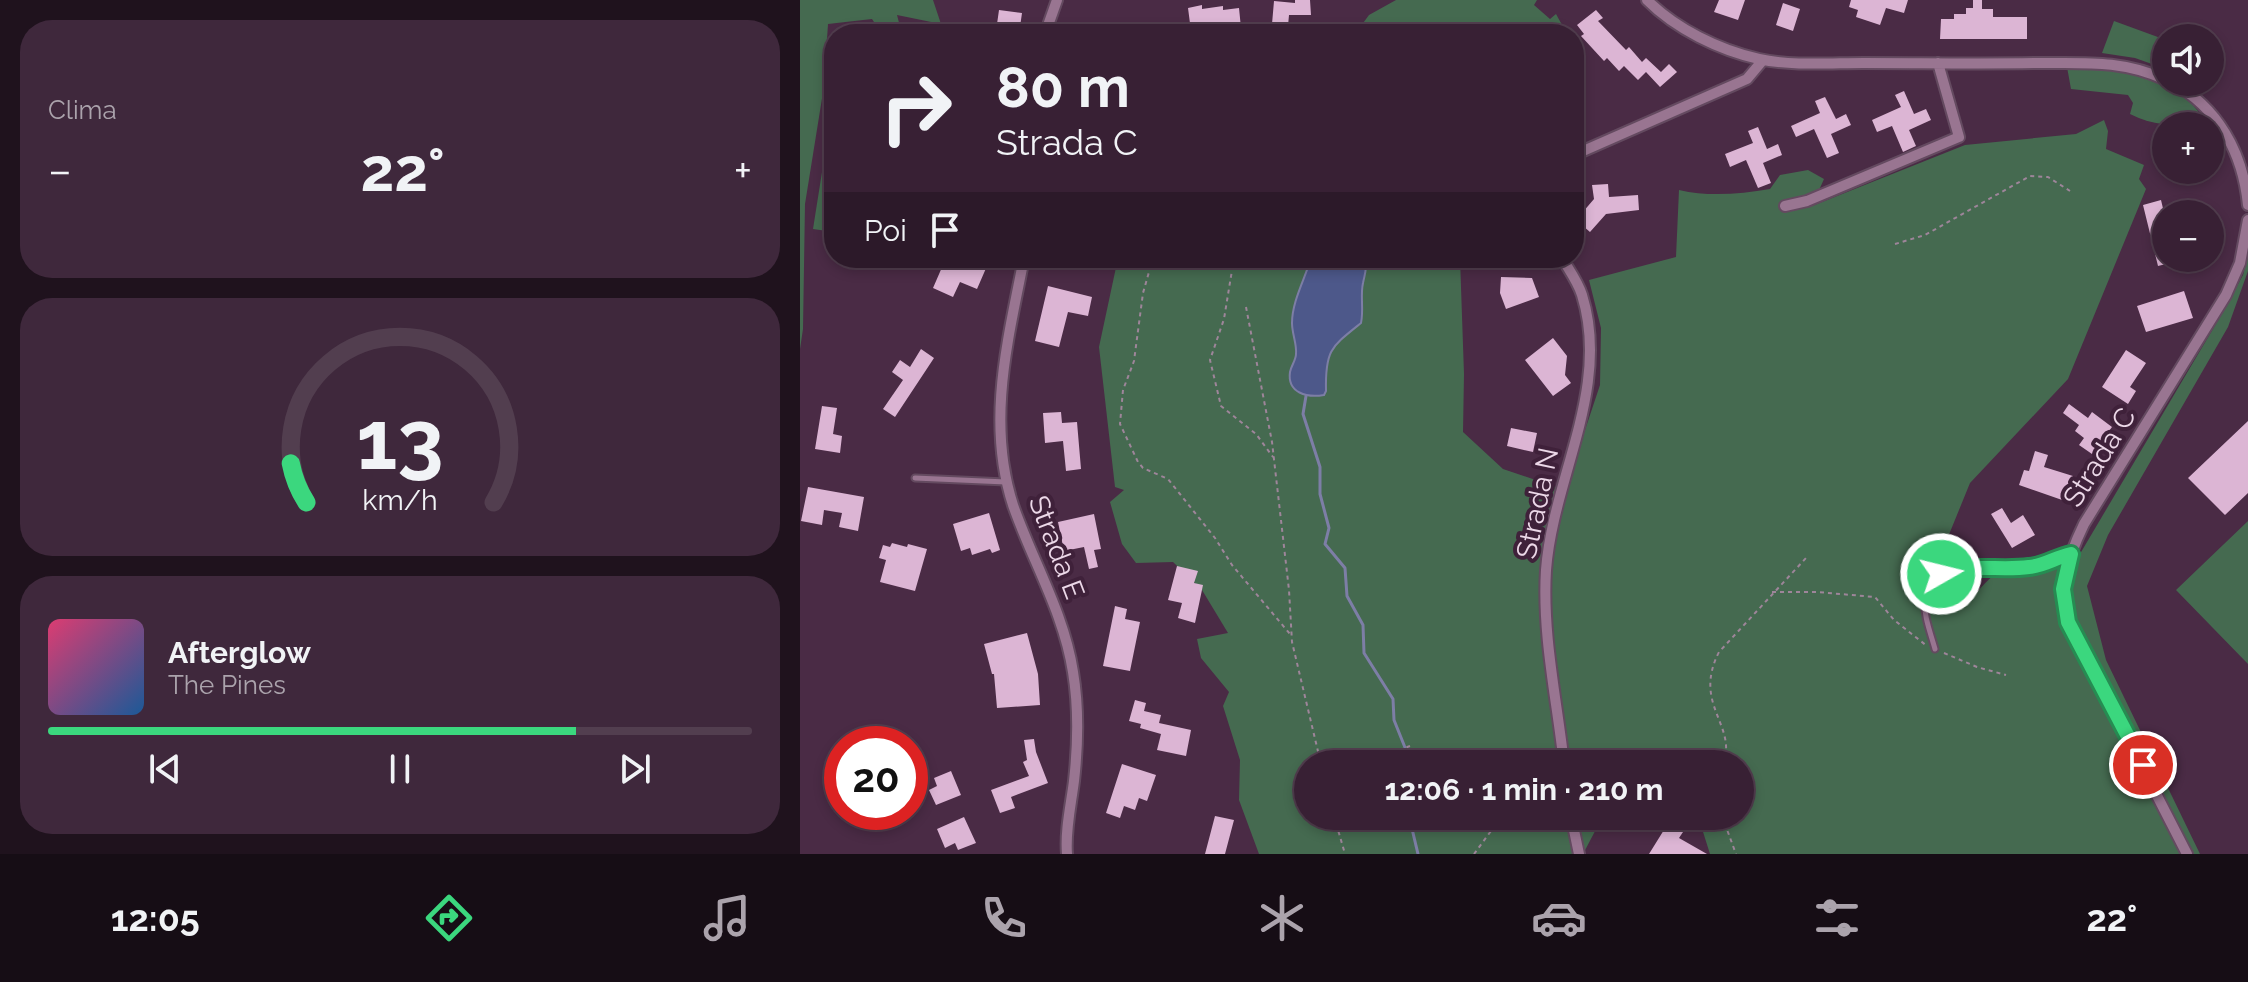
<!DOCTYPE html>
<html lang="it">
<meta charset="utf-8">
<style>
:root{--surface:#382034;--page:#3f283c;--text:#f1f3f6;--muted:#aba3ac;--line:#523e4f;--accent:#3bd77e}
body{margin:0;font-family:Raleway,sans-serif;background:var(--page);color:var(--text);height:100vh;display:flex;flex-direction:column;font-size:30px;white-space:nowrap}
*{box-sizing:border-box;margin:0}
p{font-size:26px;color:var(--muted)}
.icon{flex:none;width:44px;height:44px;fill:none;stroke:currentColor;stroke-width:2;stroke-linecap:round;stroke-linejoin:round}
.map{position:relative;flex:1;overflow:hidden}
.sheet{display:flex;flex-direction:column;gap:20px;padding:20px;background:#1f121d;width:800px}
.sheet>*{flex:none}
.banner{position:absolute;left:24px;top:24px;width:760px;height:244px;border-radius:32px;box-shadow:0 4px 12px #0003,0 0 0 2px var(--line);background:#382034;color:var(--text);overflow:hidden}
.tools{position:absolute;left:1352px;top:24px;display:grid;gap:16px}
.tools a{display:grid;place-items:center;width:72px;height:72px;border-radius:50%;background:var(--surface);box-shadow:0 4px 12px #0003,0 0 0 2px var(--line);font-size:40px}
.speed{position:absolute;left:24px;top:726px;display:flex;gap:16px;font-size:40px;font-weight:700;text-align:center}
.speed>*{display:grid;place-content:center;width:104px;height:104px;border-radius:50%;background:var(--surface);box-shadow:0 4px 12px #0003,0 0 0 2px var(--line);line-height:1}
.speed .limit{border:12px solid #d22;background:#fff;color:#111}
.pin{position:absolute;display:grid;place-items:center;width:68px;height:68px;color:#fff;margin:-34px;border:4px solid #fff;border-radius:50%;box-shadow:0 2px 8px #0007}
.me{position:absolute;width:88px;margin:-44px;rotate:82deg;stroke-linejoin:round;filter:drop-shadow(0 0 6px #0008)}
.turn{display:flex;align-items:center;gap:28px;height:168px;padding:0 40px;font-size:36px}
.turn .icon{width:104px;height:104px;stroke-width:2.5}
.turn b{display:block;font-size:56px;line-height:68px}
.then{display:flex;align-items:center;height:76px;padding:0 40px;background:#0003;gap:16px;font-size:30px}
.big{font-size:60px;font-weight:700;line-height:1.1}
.sheet .card{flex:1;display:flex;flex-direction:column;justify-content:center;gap:12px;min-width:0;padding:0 28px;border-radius:32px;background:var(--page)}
.sheet .dial{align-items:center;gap:0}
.dial svg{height:208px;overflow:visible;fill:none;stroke:var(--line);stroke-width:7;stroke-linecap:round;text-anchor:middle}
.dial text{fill:var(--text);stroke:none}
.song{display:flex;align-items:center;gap:24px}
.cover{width:96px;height:96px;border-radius:12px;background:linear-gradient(135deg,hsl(340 70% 55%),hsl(210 70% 35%))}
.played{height:8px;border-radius:4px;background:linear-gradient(90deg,var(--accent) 75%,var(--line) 75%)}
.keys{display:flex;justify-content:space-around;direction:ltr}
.heat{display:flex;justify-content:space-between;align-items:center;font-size:44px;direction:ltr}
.trip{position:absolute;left:494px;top:750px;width:460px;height:80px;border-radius:40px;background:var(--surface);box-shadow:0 4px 12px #0003,0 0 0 2px var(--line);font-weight:700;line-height:80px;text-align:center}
.tabs{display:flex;height:128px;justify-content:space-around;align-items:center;background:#160d15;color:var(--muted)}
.tabs .icon{width:56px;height:56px}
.tabs .active{color:var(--accent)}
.tabs b{font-size:36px;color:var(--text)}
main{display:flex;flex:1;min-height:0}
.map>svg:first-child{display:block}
</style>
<main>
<section class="sheet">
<div class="card"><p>Clima</p>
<div class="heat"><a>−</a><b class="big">22°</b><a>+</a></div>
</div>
<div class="card dial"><svg viewBox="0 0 100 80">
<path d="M14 69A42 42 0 1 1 86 69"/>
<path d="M14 69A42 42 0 0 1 8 54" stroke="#3bd77e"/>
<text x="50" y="56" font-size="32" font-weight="700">13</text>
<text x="50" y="72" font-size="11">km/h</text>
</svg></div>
<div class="card">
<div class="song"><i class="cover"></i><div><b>Afterglow</b><p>The Pines</p></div></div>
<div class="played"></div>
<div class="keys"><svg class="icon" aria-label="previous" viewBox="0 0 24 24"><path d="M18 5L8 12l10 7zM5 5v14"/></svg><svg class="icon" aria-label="pause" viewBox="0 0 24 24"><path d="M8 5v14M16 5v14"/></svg><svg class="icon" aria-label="next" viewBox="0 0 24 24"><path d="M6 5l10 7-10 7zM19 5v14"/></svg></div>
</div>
</section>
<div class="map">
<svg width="1448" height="854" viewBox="0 0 1448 854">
<rect width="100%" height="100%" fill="#4a2b45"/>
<path fill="#456a50" d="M0 0H133L141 24 97 15 102 34H82L72 19 28 24 24 86 5 204 3 329 0 349Z
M596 0H737L734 5 750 19 756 14 767 34H555L569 15Z
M1314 21 1366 40V69L1335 58 1302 53Z
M1267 67C1308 68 1351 70 1384 97 1394 104 1402 117 1410 126 1382 126 1355 127 1330 114L1333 103 1328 95 1271 89Z
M1304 120 1308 131 1306 149 1344 165 1339 179 1346 189 1268 379 1170 483 1148 537 1176 593C1214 552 1221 553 1274 564L1420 317 1443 275 1448 255V271L1428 327 1308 535 1287 586 1306 660 1400 854H910L898 816H940V764H851L819 758 802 764H508V816H803L783 854H459L439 800 440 760 423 706 429 692 401 658 397 639 428 633 402 590 373 562 336 563 322 544 310 502 324 490 315 487 299 347 318 258H660L664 374 663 432 703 469 765 490 800 385 801 328 789 280 876 257 879 190C909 197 940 194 970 189L980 175 1008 170 1024 179 1012 206 1165 145 1276 134Z
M22 172 34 175V232L13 229Z
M1448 521V664L1376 590Z"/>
<path fill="#4d588a" stroke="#7d7ea6" stroke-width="2" d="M511 258H566C567 269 565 273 563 283 560 296 564 309 561 323 531 347 525 350 526 391L524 395C507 398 487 393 490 372 491 366 496 360 496 354 497 344 492 334 492 323 492 301 505 279 511 258Z"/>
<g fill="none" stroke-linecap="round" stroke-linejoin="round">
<path stroke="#7d7ea6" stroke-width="3" d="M506 396 503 414 520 467V494L529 528 525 544 545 568 547 596 563 625 564 653 593 699 594 720 606 750V764
M609 816 618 854"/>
</g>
<path fill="#dcb5d4" d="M495 0H510L511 15H489L488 26 472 24 474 1 495 3Z
M919 0H945L938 20 914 12Z
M1051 0H1108L1104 13 1086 8 1080 25 1056 17 1058 10 1049 7Z
M1173 0H1182V9H1193V17H1227V39H1140L1141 19H1154V14H1166V8H1173Z
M983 3 1000 9 993 31 976 25Z
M402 5V9L423 6V10L439 8 441 28 391 31 388 8Z
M199 10 222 13 219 34H202L203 32 196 31Z
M796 10 803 18 798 21 826 50 829 47 842 62 846 58 861 72 869 64 877 72 860 87 846 72 838 80 824 66 819 71 807 58 804 61 781 36 784 34 777 25Z
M1104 91 1114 114 1126 109 1131 120 1109 130 1116 146 1103 152 1092 126 1077 132 1072 120 1101 107 1095 95Z
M1025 97 1036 119 1046 114 1051 125 1031 134 1039 153 1027 158 1014 129 996 137 991 126 1020 113 1015 101Z
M958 127 967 149 978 144 982 155 963 163 971 183 958 188 946 160 930 167 925 154 953 143 948 131Z
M808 184 809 197 838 195 839 210 806 214 790 232 776 220 794 199 792 185Z
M1361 200 1366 221V264L1358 266 1343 205Z
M146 258H166L187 266 177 289 160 282 153 297 133 288Z
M701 277 732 278 739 297 706 309 700 293Z
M248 286 292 297 288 316 268 312 259 347 235 341Z
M1384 291 1393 318 1346 332 1337 306Z
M753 338 767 356 765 375 771 383 753 396 725 360Z
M121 349 134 358 95 417 83 409 103 380 92 372 100 360 110 367Z
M1326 350 1346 363 1330 387 1336 391 1328 404 1302 387Z
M1269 404 1288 418 1292 412 1312 427 1292 454 1279 445 1284 438 1275 431 1279 425 1263 413Z
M22 406 37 408 33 434 42 436 40 453 15 449Z
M261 412 262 423 277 422 281 469 266 471 263 441 245 443 243 413Z
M1448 421V493L1425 515 1388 478Z
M711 428 737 433 733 452 707 446Z
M1235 451 1248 455 1244 467 1273 476 1265 501 1219 485 1224 470 1229 471Z
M8 487 64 497 58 531 39 527 42 513 24 510 22 525 1 521Z
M1202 508 1211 523 1223 515 1235 535 1212 548 1191 514Z
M189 513 200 550 192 553 190 549 172 555 170 548 161 551 153 524Z
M294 514 301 549 294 550 298 567 289 569 284 547 264 551 258 522Z
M92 543 107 547 108 544 127 549 115 591 80 582 86 560 79 558 83 545 90 547Z
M377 566 398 571 394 583 403 585 395 623 378 618 382 603 368 600Z
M315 606 327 609 325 619 340 622 330 671 303 666Z
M227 633 238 674 240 705 197 708 194 674H192L184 644Z
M335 700 346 703 344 711 361 715 359 723 391 730 386 756 357 750 361 734 340 728 341 724 329 721Z
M234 739 236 752 248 783 211 797 215 808 200 813 191 790 229 776 223 762 227 760 224 740Z
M322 764 356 775 347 801 339 798 335 810 324 806 320 818 306 813Z
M151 771 161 795 136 805 129 790 137 786 134 778Z
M415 816 434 820 425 854H405Z
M164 817 176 843 158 850 155 843 145 848 137 829Z
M872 817 887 826 879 838 907 854H849Z"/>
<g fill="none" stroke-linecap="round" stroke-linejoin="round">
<defs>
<path id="service" d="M115 478 206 482
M1135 649C1131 634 1123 615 1125 599 1130 555 1192 569 1222 568 1240 567 1253 557 1270 554"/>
<path id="minor" d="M847 0C876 29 919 50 959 59 992 66 1030 63 1063 63 1122 63 1181 64 1240 63 1284 63 1325 60 1366 80
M245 34 257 0
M1371 82C1418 107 1443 153 1448 205
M774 155 947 79 963 60
M985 206 1007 201 1159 137 1138 63
M224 258C208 340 186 422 213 505 232 560 264 613 273 672 279 708 278 745 274 781 271 805 265 830 267 854
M762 258C769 270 778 282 782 295 811 388 753 478 746 570 742 635 757 700 764 764
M771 816 779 854
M1387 854 1272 630C1256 593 1267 559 1284 524L1426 295 1440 263 1448 220"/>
</defs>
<use href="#service" stroke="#644a60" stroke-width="9"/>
<use href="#minor" stroke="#644a60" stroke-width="14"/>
<path stroke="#9e859a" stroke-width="2" stroke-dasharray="4 4" stroke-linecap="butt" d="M1095 244 1125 235 1230 176 1248 177 1270 191
M353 258 343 293 334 361 323 390 320 424 338 462 343 468 368 479 415 538 432 565 490 634
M434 258 424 319 410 360 421 406 456 434 473 457
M446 307 472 442 489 590 492 642 521 764
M972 592H1017L1075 597 1094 620 1127 646
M1144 653 1177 667 1206 675
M599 750 610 746
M923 764C938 725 892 705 919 652L1006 558
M534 816 545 854
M922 816 936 854
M674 854 691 831 692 816"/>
<use href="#service" stroke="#997591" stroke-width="5"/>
<use href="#minor" stroke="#997591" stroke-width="10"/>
</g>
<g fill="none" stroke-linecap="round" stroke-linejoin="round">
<defs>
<path id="route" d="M1141 574C1169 563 1200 571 1229 567 1244 566 1256 557 1271 554L1263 589 1268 622 1343 765"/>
</defs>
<use href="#route" stroke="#268c52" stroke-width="20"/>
<use href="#route" stroke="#3bd77e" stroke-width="14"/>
</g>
<g text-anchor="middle" stroke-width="8" stroke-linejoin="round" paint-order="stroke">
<g font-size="28" fill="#ecd8e8" stroke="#3f213a">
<text transform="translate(1299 457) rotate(-58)" y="10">Strada C</text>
<text transform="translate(737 503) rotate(-78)" y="10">Strada N</text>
<text transform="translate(257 547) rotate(69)" y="10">Strada E</text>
</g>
</g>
</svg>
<div class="tools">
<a><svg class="icon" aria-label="sound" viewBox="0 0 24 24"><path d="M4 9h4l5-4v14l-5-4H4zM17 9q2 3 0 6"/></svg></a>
<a>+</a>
<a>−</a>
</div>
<div class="speed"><div class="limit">20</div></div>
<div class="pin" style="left:1343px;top:765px;background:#d93025"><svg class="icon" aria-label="arrive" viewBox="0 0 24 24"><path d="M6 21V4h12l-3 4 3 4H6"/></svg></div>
<svg class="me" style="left:1141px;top:574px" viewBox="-20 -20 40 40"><circle r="17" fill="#3bd77e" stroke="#fff" stroke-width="3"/><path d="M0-11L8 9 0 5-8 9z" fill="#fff"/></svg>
<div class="trip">12:06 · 1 min · 210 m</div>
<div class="banner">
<div class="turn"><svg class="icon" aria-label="right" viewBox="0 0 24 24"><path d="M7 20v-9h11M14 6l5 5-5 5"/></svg><div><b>80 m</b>Strada C</div></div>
<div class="then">Poi<svg class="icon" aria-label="arrive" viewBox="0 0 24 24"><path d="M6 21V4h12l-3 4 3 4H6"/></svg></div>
</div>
</div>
</main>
<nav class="tabs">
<b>12:05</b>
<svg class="icon active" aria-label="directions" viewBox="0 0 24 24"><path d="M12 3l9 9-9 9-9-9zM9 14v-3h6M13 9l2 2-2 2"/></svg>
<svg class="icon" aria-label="music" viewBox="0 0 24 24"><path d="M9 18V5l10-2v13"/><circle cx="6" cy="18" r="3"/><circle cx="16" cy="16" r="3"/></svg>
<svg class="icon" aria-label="phone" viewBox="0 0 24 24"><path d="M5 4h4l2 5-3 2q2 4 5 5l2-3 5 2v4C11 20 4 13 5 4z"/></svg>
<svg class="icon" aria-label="climate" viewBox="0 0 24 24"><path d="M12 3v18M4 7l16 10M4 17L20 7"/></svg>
<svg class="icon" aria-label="car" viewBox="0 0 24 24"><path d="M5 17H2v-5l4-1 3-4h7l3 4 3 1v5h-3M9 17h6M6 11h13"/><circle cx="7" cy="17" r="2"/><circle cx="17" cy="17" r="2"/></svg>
<svg class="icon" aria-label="filters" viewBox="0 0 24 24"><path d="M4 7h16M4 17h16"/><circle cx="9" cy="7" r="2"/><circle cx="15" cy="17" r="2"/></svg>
<b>22°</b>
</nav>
